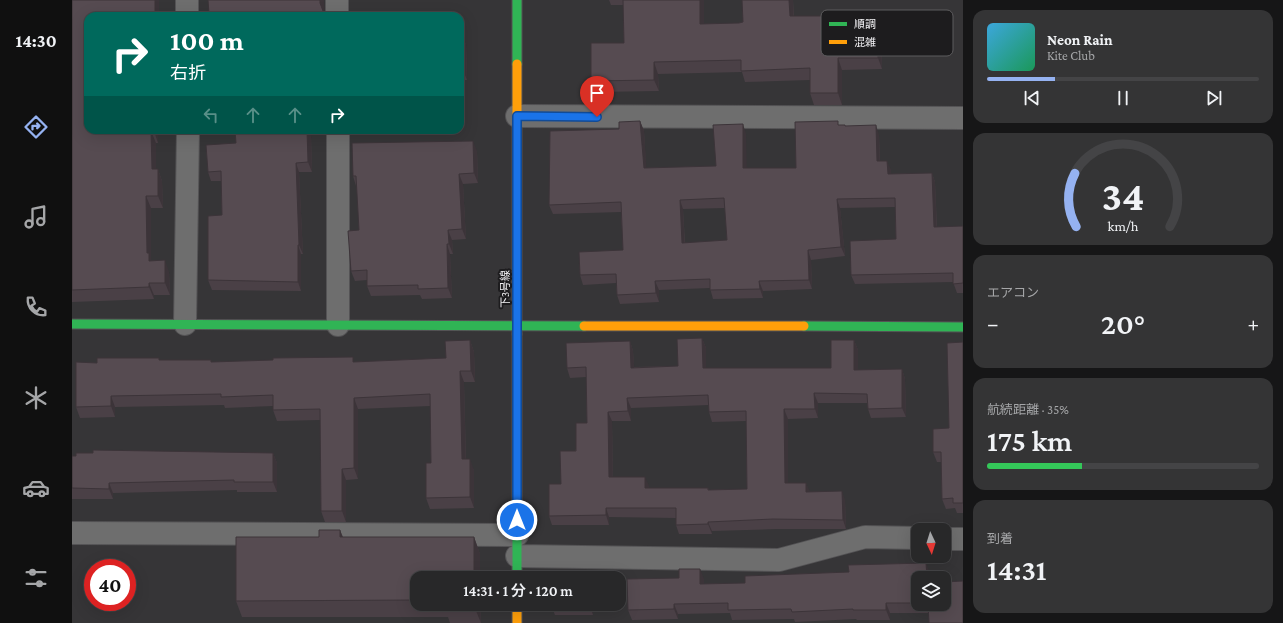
<!DOCTYPE html>
<html lang="ja">
<meta charset="utf-8">
<style>
:root{--surface:#282829;--page:#343435;--text:#f1f3f6;--muted:#a5a6a8;--line:#444446;--accent:#95b2f1}
body{margin:0;font-family:"Crimson Pro","Noto Sans JP",serif;background:var(--page);color:var(--text);height:100vh;display:flex;flex-direction:column;font-size:15px;white-space:nowrap}
*{box-sizing:border-box;margin:0}
p{font-size:13px;color:var(--muted)}
.icon{flex:none;width:22px;height:22px;fill:none;stroke:currentColor;stroke-width:2;stroke-linecap:round;stroke-linejoin:round}
.map{position:relative;flex:1;overflow:hidden}
.panel{display:flex;flex-direction:column;gap:10px;padding:10px;background:#161617;width:320px}
.panel>*{flex:none}
.hud{position:absolute;left:12px;top:12px;width:380px;height:122px;border-radius:12px;box-shadow:0 4px 16px #0002,0 0 0 1px var(--line);background:#00695c;color:#fff;overflow:hidden}
.needle{width:26px;rotate:176deg}
.buttons{position:absolute;left:839px;top:523px;display:grid;gap:8px}
.buttons a{display:grid;place-items:center;width:40px;height:40px;border-radius:8px;background:var(--surface);box-shadow:0 4px 16px #0002,0 0 0 1px var(--line);font-size:20px}
.speed{position:absolute;left:12px;top:559px;display:flex;gap:8px;font-size:20px;font-weight:700;text-align:center}
.speed>*{display:grid;place-content:center;width:52px;height:52px;border-radius:50%;background:var(--surface);box-shadow:0 4px 16px #0002,0 0 0 1px var(--line);line-height:1}
.speed .limit{border:6px solid #d22;background:#fff;color:#111}
.pin{position:absolute;display:grid;place-items:center;width:34px;height:34px;color:#fff;margin:-41px -17px;border-radius:50% 50% 50% 0;rotate:-45deg;box-shadow:0 0 4px #0007}
.pin .icon{rotate:45deg}
.me{position:absolute;width:44px;margin:-22px;rotate:0deg;stroke-linejoin:round;filter:drop-shadow(0 0 3px #0008)}
.turn{display:flex;align-items:center;gap:14px;height:84px;padding:0 20px;font-size:18px}
.turn .icon{width:52px;height:52px;stroke-width:2.5}
.turn b{display:block;font-size:28px;line-height:34px}
.lanes{display:flex;align-items:center;height:38px;padding:0 20px;background:#0003;justify-content:center;gap:20px;direction:ltr}
.lanes .off{opacity:.35}
.big{font-size:30px;font-weight:600;line-height:1.1}
.panel .widget{flex:1;display:flex;flex-direction:column;justify-content:center;gap:6px;min-width:0;padding:0 14px;border-radius:12px;background:var(--page)}
.panel .dial{align-items:center;gap:0}
.dial svg{height:104px;overflow:visible;fill:none;stroke:var(--line);stroke-width:7;stroke-linecap:round;text-anchor:middle}
.dial text{fill:var(--text);stroke:none}
.song{display:flex;align-items:center;gap:12px}
.cover{width:48px;height:48px;border-radius:6px;background:linear-gradient(135deg,hsl(200 70% 55%),hsl(150 70% 35%))}
.played{height:4px;border-radius:2px;background:linear-gradient(90deg,var(--accent) 25%,var(--line) 25%)}
.keys{display:flex;justify-content:space-around;direction:ltr}
.heat{display:flex;justify-content:space-between;align-items:center;font-size:22px;direction:ltr}
.charge{height:6px;border-radius:3px;background:linear-gradient(90deg,#34c759 35%,var(--line) 0)}
.trip{position:absolute;left:338px;top:571px;width:216px;height:40px;border-radius:12px;background:var(--surface);box-shadow:0 4px 16px #0002,0 0 0 1px var(--line);font-weight:600;line-height:40px;text-align:center}
main{display:flex;flex:1;min-height:0}
.dock{display:flex;flex-direction:column;width:72px;justify-content:space-around;align-items:center;background:#101010;color:var(--muted)}
.dock .icon{width:28px;height:28px}
.dock .on{color:var(--accent)}
.dock b{font-size:18px;color:var(--text)}
.map>svg:first-child{display:block}
</style>
<main>
<nav class="dock">
<b>14:30</b>
<svg class="icon on" aria-label="directions" viewBox="0 0 24 24"><path d="M12 3l9 9-9 9-9-9zM9 14v-3h6M13 9l2 2-2 2"/></svg>
<svg class="icon" aria-label="music" viewBox="0 0 24 24"><path d="M9 18V5l10-2v13"/><circle cx="6" cy="18" r="3"/><circle cx="16" cy="16" r="3"/></svg>
<svg class="icon" aria-label="phone" viewBox="0 0 24 24"><path d="M5 4h4l2 5-3 2q2 4 5 5l2-3 5 2v4C11 20 4 13 5 4z"/></svg>
<svg class="icon" aria-label="climate" viewBox="0 0 24 24"><path d="M12 3v18M4 7l16 10M4 17L20 7"/></svg>
<svg class="icon" aria-label="car" viewBox="0 0 24 24"><path d="M5 17H2v-5l4-1 3-4h7l3 4 3 1v5h-3M9 17h6M6 11h13"/><circle cx="7" cy="17" r="2"/><circle cx="17" cy="17" r="2"/></svg>
<svg class="icon" aria-label="filters" viewBox="0 0 24 24"><path d="M4 7h16M4 17h16"/><circle cx="9" cy="7" r="2"/><circle cx="15" cy="17" r="2"/></svg>
</nav>
<div class="map">
<svg width="891" height="623" viewBox="0 0 891 623">
<rect width="100%" height="100%" fill="#363537"/>
<g fill="none" stroke-linecap="round" stroke-linejoin="round">
<defs>
<path id="street" d="M115 0V16
M265 0V16
M445 116 891 118
M266 130V325
M113 324 116 130
M0 533 445 535
M872 539H891
M445 556 707 560 793 537 846 538"/>
<path id="fast" d="M445 0V64
M0 324 512 326
M732 326 891 327
M445 334V578"/>
<path id="slow" d="M445 64V334
M512 326H732
M445 604V623"/>
</defs>
<use href="#street" stroke="#545355" stroke-width="24"/>
<use href="#fast" stroke="#545355" stroke-width="11"/>
<use href="#slow" stroke="#545355" stroke-width="11"/>
<use href="#street" stroke="#6e6e6e" stroke-width="22"/>
<use href="#fast" stroke="#30b455" stroke-width="9"/>
<use href="#slow" stroke="#ff9f0a" stroke-width="9"/>
</g>
<path fill="#4a4046" fill-rule="evenodd" d="M0 0H87V16H16V130H86V143H84V169H86L90 181 91 208H79V261L97 272 98 295H82V299L0 302Z
M537 0H632V24L667 23 721 0 722 16H765L769 29 809 40 810 69 770 70V105H742L738 93V80L673 82 670 72 586 74 587 91 524 92 519 81 552 43 551 5H539Z
M388 34 394 44 395 80H388Z
M568 121 572 131 574 168 644 166 674 134V168H724L768 125 807 135 808 161 819 170V174L860 173 863 182 865 227 891 226V293H885L881 282 783 284 779 275 824 239 823 207 768 208 773 256 739 260 740 289 691 291V298L641 299 638 288 587 290V302L548 304 545 295 544 283 511 285 508 275 551 250 549 212 481 214 477 205 547 129ZM653 208 655 240 613 243 611 209Z
M239 136 240 172H227L231 254H229V291L140 290 136 280 150 215 149 181H139L136 172 164 143Z
M405 151 406 183 391 184 394 239 380 240 381 254H378L380 298 350 299 348 295 299 296 295 286V280L283 281 279 271 287 230 285 186H284L281 176Z
M630 338 634 348V368H759L782 340 786 350V370L830 369 833 379 834 417 799 418 796 409 795 403H746V418L716 419V483H734L737 492 773 500 774 529H704L640 531V534H607L604 525V518L537 517V525H480L477 516 489 484 515 423 514 377 498 378 495 368 558 341 561 351 562 367 606 366ZM637 405V412L640 422 674 421 675 489 637 490 636 488H577V486L541 477 540 421H559V408Z
M398 340 402 352 403 382H392L394 459 402 470V508L358 509 354 498 359 463 358 406 286 409V479L274 480V522H253L249 511 248 420 205 421 201 410V406L153 408 152 405 43 407V417L8 418 4 407 25 363 88 360 140 362H283L374 358Z
M891 342V513H885L883 508 874 509 870 499 869 462H865L861 452 877 428Z
M201 453 205 463V492H165V490L41 493V499H0V456Z
M268 530 271 537H402L408 554 345 578V604H408L409 623H378L376 617H170L164 601Z
M858 573V578H846V604H872L857 613H818V620H785L784 619 723 622 722 619 660 620 658 613 606 614V619L560 620 556 610 607 578 632 579V584L673 583Z
M521 604V615H483L479 605Z"/>
<path fill="#3c3439" d="M83 0H87V16H83Z
M248 0H252L253 16H251L248 3Z
M628 0H632V35L628 24Z
M717 0H721L722 28 718 16Z
M765 16 769 28V41L765 29Z
M805 28 809 40 810 69 806 58Z
M390 34 394 44 395 80 391 70Z
M766 58 770 70V105L766 93Z
M582 62 586 74 587 91 582 80Z
M568 121 572 131 575 177 572 168Z
M671 124 674 134 675 178 671 168Z
M804 125 807 135 808 170 805 161Z
M82 130H86V143L82 131Z
M235 130H236L239 136 240 172 236 162Z
M79 131 84 143V181L80 169Z
M401 141 405 151 406 183 402 173Z
M815 161 819 170V183L816 174Z
M224 163 227 172 231 254 227 245Z
M86 169 90 181 91 208 86 196Z
M860 173 863 182 865 236 862 227Z
M387 174 391 184 394 239 390 229Z
M74 196 79 208V260L81 265 77 261 75 253Z
M765 199 768 208 773 256 769 247Z
M608 200 611 209 613 252 610 243Z
M376 230 380 240 381 254 377 244Z
M375 244 378 254 380 298 376 288Z
M226 245 229 254V291L226 282Z
M736 250 739 260 740 289 737 280Z
M93 260 97 272 98 295 93 283Z
M583 281 587 290V302L584 293Z
M687 281 691 291V298L688 289Z
M77 283 82 295V299L77 287Z
M630 338 634 348V378L631 368Z
M398 340 402 352 403 382 399 371Z
M782 340 786 350V380L782 370Z
M558 341 561 351 563 377 559 368Z
M830 369 833 379 834 417 830 408Z
M388 371 392 382 394 470 390 459Z
M742 393 746 403V418L743 409Z
M39 396 43 407V417L39 406Z
M282 398 286 409V479L282 468Z
M555 398 559 408V421L556 411Z
M712 409 716 419V492L713 483Z
M536 412 540 421 541 487 537 477Z
M201 453 205 463V492L201 482Z
M398 459 402 470V508L398 497Z
M270 469 274 480V522L270 511Z
M573 477 577 486V498L573 488Z
M37 483 41 493V499L37 489Z
M734 483 738 492H734Z
M770 491 773 500 774 529 771 520Z
M534 508 537 517V525L534 515Z
M636 522 640 531V534L636 524Z
M268 530 274 547 268 537Z
M402 537 408 554V578H402Z
M854 563 858 573V578H855Z
M628 569 632 579V594L628 584Z
M814 603 818 613V620L814 610Z
M402 604H408L409 623 402 606Z
M517 604H521V615Z
M602 604 606 614V619L602 609Z"/>
<path fill="#564b51" stroke="#3c3439" fill-rule="evenodd" d="M0 0H83V16H16V130H82V131H79L80 169H86V196H74L75 253H77V261L93 260V283H77V287L0 290Z
M136 0H248V3L251 11V16H127V15L137 14Z
M551 0H628V24L667 23 671 22 670 0H717L718 16H765V29L805 28 806 58H766V93H738V68L669 71V60L582 62V80L519 81V43H552Z
M388 34H390L391 70H388Z
M568 121 572 168 644 166 641 125 671 124V168H724L723 122 766 121V125H773V126L804 125 805 161H815L816 174 860 173 862 227 891 226V283L881 284V273L779 275 778 241 824 239 823 198 765 199 769 247 736 250 737 280 687 281 688 289 638 290V279L583 281 584 293 545 295 544 274 508 275 507 252 551 250 549 202 477 205 478 131 547 129V122ZM652 198 655 240 610 243 608 200Z
M163 130H235L236 162 224 163 227 245H226V282L136 280V216L150 215 149 171 136 172 134 145 164 143Z
M401 141 402 173 387 174 390 229 376 230 377 244H375L376 288 346 289V285L295 286V270L279 271 276 231 287 230 284 176H281L280 143Z
M630 338 631 368H759V340H782V370L830 369V408L796 409 795 394 742 393 743 409H712L713 483H734V492L770 491 771 520 701 519 636 522V524L604 525V508H534V515L477 516V484H489L488 451H504V423H515L514 367 495 368 494 343 558 341 559 368 606 366 605 339ZM636 395 637 412 674 411 675 489 636 490V488H573V477H537L536 412 556 411 555 398Z
M398 340 399 371H388L390 459H398V497L354 498V463H359L358 394 282 398V468L270 469V511H249L248 409 201 410V395L149 397V394L39 396V406L4 407V362L25 363V358H87V360H139V362L201 360V358L281 357V362L374 358 373 341Z
M891 342V503H881V498L870 499 869 452H861V429L877 428 875 343Z
M21 450 201 453V482H162V480L37 483V489L0 488V456H4V453H21Z
M247 530H268V537H402V578H345V600L164 601V537H247Z
M854 563 855 578H846V603H814V610H781V609L720 612 719 609 656 610V603L602 604V609L556 610 555 579 607 578V569H628V584L673 583V576L777 572 776 565Z
M479 577H517V578H479Z
M891 581V623H857L856 604H872V582Z
M372 604H402V606H372Z
M479 604H517V605H479Z"/>
<g fill="none" stroke-linecap="round" stroke-linejoin="round">
<defs>
<path id="route" d="M445 520V116L525 117"/>
</defs>
<use href="#route" stroke="#114b97" stroke-width="10"/>
<use href="#route" stroke="#1a73e8" stroke-width="7"/>
</g>
<g text-anchor="middle" stroke-width="4" stroke-linejoin="round" paint-order="stroke">
<g font-size="11" fill="#f2f1f4" stroke="#1d1c1e">
<text transform="translate(433 289) rotate(-90)" y="4">下3号線</text>
</g>
</g>
<rect x="749" y="10" width="132" height="46" rx="6" fill="#1d1c1e" stroke="#5d5c5e" stroke-width="1"/>
<rect x="757" y="22" width="18" height="4" fill="#30b455"/>
<rect x="757" y="40" width="18" height="4" fill="#ff9f0a"/>
<g font-size="11" fill="#f2f1f4">
<text x="782" y="28">順調</text>
<text x="782" y="46">混雑</text>
</g>
</svg>
<div class="buttons">
<a><svg class="needle" viewBox="-14 -14 28 28"><path d="M0-13l5 13h-10z" fill="#e53935"/><path d="M0 13l5-13h-10z" fill="#a5a6a8"/></svg></a>
<a><svg class="icon" aria-label="layers" viewBox="0 0 24 24"><path d="M12 4l9 5-9 5-9-5zM3 14l9 5 9-5"/></svg></a>
</div>
<div class="speed"><div class="limit">40</div></div>
<div class="pin" style="left:525px;top:117px;background:#d93025"><svg class="icon" aria-label="arrive" viewBox="0 0 24 24"><path d="M6 21V4h12l-3 4 3 4H6"/></svg></div>
<svg class="me" style="left:445px;top:520px" viewBox="-20 -20 40 40"><circle r="17" fill="#1a73e8" stroke="#fff" stroke-width="3"/><path d="M0-11L8 9 0 5-8 9z" fill="#fff"/></svg>
<div class="trip">14:31 · 1 分 · 120 m</div>
<div class="hud">
<div class="turn"><svg class="icon" aria-label="right" viewBox="0 0 24 24"><path d="M7 20v-9h11M14 6l5 5-5 5"/></svg><div><b>100 m</b>右折</div></div>
<div class="lanes"><svg class="icon off" aria-label="left" viewBox="0 0 24 24"><path d="M17 20v-9H6M10 6l-5 5 5 5"/></svg><svg class="icon off" aria-label="ahead" viewBox="0 0 24 24"><path d="M12 20V5M6 11l6-6 6 6"/></svg><svg class="icon off" aria-label="ahead" viewBox="0 0 24 24"><path d="M12 20V5M6 11l6-6 6 6"/></svg><svg class="icon" aria-label="right" viewBox="0 0 24 24"><path d="M7 20v-9h11M14 6l5 5-5 5"/></svg></div>
</div>
</div>
<section class="panel">
<div class="widget">
<div class="song"><i class="cover"></i><div><b>Neon Rain</b><p>Kite Club</p></div></div>
<div class="played"></div>
<div class="keys"><svg class="icon" aria-label="previous" viewBox="0 0 24 24"><path d="M18 5L8 12l10 7zM5 5v14"/></svg><svg class="icon" aria-label="pause" viewBox="0 0 24 24"><path d="M8 5v14M16 5v14"/></svg><svg class="icon" aria-label="next" viewBox="0 0 24 24"><path d="M6 5l10 7-10 7zM19 5v14"/></svg></div>
</div>
<div class="widget dial"><svg viewBox="0 0 100 80">
<path d="M14 69A42 42 0 1 1 86 69"/>
<path d="M14 69A42 42 0 0 1 13 28" stroke="#95b2f1"/>
<text x="50" y="56" font-size="32" font-weight="700">34</text>
<text x="50" y="72" font-size="11">km/h</text>
</svg></div>
<div class="widget"><p>エアコン</p>
<div class="heat"><a>−</a><b class="big">20°</b><a>+</a></div>
</div>
<div class="widget"><p>航続距離 · 35%</p><b class="big">175 km</b><div class="charge"></div></div>
<div class="widget"><p>到着</p><b class="big">14:31</b></div>
</section>
</main>
